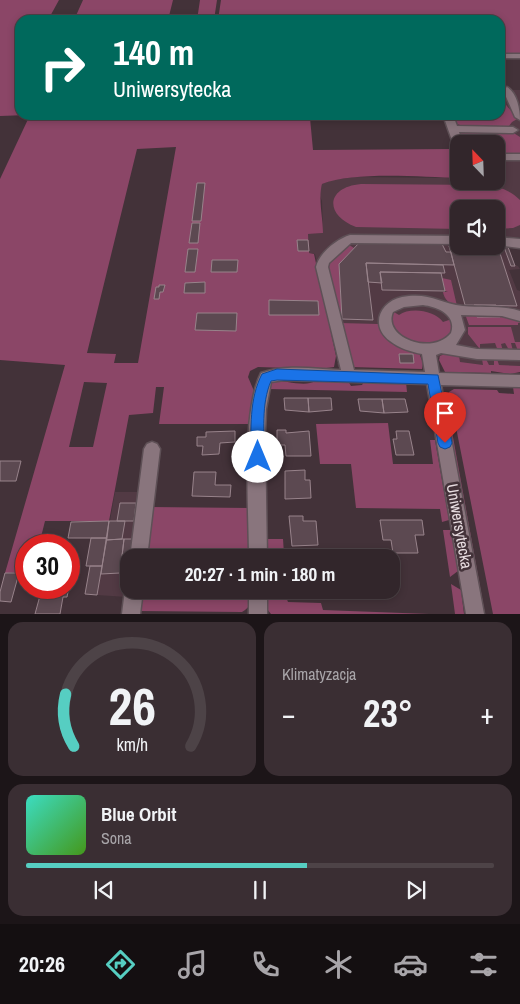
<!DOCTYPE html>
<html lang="pl">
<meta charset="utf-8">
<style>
:root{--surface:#32262b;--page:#3a2e33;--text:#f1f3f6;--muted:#a8a5a9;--line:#4d4347;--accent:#56cec2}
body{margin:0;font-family:"Archivo Narrow",sans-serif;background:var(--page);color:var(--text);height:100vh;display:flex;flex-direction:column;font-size:19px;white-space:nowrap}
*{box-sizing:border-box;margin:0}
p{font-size:16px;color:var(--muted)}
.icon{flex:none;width:28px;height:28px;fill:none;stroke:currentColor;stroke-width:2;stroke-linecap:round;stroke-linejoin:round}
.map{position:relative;height:614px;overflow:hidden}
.panel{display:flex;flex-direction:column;gap:8px;padding:8px;background:#1c1518;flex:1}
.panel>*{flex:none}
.hud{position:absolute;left:15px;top:15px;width:490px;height:105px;border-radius:15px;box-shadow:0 2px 8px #0003,0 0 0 1px var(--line);background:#00695c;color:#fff;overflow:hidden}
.needle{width:32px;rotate:337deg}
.controls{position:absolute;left:450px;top:135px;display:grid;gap:10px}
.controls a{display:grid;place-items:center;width:55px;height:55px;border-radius:10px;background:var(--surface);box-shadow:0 2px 8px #0003,0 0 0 1px var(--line);font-size:25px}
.speed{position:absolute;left:15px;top:534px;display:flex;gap:10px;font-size:25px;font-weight:700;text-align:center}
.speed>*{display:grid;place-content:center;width:65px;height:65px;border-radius:50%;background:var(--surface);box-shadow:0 2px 8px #0003,0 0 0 1px var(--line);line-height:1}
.speed .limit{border:8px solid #d22;background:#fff;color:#111}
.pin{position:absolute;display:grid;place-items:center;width:42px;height:42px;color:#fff;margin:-51px -21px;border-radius:50% 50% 50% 0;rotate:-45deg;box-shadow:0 0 5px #0007}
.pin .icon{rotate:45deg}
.me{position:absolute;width:55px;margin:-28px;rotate:0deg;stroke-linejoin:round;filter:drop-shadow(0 0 4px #0008)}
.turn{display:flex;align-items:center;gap:18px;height:105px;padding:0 15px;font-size:22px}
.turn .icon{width:65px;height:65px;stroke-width:2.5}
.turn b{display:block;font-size:35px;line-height:42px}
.big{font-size:38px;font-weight:700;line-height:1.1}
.panel .tile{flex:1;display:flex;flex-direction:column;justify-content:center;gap:8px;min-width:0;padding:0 18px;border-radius:15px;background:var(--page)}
.panel .dial{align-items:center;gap:0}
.dial svg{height:130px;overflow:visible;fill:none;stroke:var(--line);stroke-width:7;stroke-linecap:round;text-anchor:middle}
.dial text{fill:var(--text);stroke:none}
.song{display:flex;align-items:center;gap:15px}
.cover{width:60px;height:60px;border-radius:8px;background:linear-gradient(135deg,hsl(170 70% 55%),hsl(100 70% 35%))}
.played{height:5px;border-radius:2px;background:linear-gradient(90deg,var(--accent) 60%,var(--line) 60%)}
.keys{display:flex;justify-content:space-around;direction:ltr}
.heat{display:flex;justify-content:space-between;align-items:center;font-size:28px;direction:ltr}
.panel .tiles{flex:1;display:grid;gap:8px;grid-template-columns:1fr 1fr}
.tile:last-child{grid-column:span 2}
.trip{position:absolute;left:120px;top:549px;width:280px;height:50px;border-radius:15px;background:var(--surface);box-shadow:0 2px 8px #0003,0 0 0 1px var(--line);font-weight:700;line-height:50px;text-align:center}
.tab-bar{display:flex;height:80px;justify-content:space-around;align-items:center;background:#140f11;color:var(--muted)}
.tab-bar .icon{width:35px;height:35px}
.tab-bar .selected{color:var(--accent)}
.tab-bar b{font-size:22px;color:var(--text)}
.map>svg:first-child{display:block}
</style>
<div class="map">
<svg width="520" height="614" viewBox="0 0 520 614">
<rect width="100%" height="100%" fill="#433239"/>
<path fill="#523a44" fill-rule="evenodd" d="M500 90H520V237H505L515 265 518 266 520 269 509 270 517 290 520 291V370L444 368 441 358 417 356 420 368 338 367 337 363H339L330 315 315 254 309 253V251L308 234 323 233 322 201 319 194 322 184 333 180 354 177 459 178V181H496V144H459V156L444 115H500ZM459 209H496V246H459Z
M115 492H142L132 557 129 558 127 597 97 595Z"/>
<path fill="#8b4667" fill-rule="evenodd" d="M0 0H59L48 20H20V73L17 79H20V115H28L0 116Z
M83 0H173L168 20H74Z
M200 0H217L214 20H197Z
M221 0H520V54C513 54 504 55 500 48V20H218Z
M500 92 505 96 503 100C507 108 513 111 517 119L512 122 509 126 466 127 454 123 451 115H500Z
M30 115H442L443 119 310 118 313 150 454 149 459 153V178C422 177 354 171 322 184 318 199 323 218 323 233L308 234 309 251V253L314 254 336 356 334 367 319 369 258 367 250 371 248 377 254 391 253 424H159L164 387H156L153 413 129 415 109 521H45L39 545H26V572L5 573 65 365 0 360V179ZM176 147 138 363H114L116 354 87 353 137 149ZM84 382 107 383 93 447H69Z
M460 132H512L520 137V154H496V144H462L459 134Z
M361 184 484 185C498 186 510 190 520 200V225L513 228 496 229V209H459V229L356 227C324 215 326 187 361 184Z
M349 245 354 248 339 264 342 319H339L327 266Z
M442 278 451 280 457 306C450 305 444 299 443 292H448L445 291Z
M392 311 399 315C410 307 434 310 443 322L452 319 453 332C436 351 412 343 393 331L389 315Z
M465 314 508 315 519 319 520 323H518V325H469Z
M340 323 378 324 385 336 419 353 423 363 422 369 352 367Z
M468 327H511L515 342H520V351H518L515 343H511L513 351 509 350 505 343 501 344 503 351H498L495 343 480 344V348H479L468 334Z
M447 353 459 356 460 362 483 365 482 359H486L489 365H494V359H497L499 365 520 366V372L510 374 491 371V373L445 372 439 360 440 356Z
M273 380C285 381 307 387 315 381H348L351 386 362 385 364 382H406L407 392 268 389 269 382Z
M511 386H520V614H493L449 392 454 389 497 390 499 393 514 394 513 387H508Z
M443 411 449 415 485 614H480Z
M388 423 393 464H433L430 440H435L449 520 442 522 440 509 356 508 351 464H320L316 424Z
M150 507 250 508 249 557 143 558Z
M443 530H452L458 571 450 577Z
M263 535H267L268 539H283L284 554H274V557L263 558Z
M451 584 461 590 464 614H455Z
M141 590H250C250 600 252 607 242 612L139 611Z
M262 590H280L286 597 288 602 321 603 323 610 429 614H271L263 604Z"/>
<path fill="#5c4951" stroke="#98838b" d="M197 183H205L201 221H192Z
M192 223H200L198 243H189Z
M297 240H308L309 251H298Z
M360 242 442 244 446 252H451L454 265 366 263 373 320 342 319 339 264Z
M449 246 498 247 517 306 465 305Z
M504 247H508L515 266H511Z
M188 249H198L195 272H185Z
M212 260H238L237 272H211Z
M366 263 443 265 445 273 380 272 382 283 368 282Z
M380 272 441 273 445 291 382 290Z
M205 282V293H184L185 283Z
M159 285H165L163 292H160L159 299H154L156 287H159Z
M269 300 318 301 319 315H269Z
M474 305H496L500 317H477Z
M197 313H237L236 331 195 330Z
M399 354H413L414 363H400Z
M284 398H308L309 412 285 410Z
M308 398H331L332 410 309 412Z
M358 399H382L384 413 360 411Z
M382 399H405L408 412 384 413Z
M277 430H286V433L309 431 311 456H286L285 445H277Z
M235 431V442L220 443 219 454 202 455 203 446H197V437H206V432Z
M396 431H409L414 455H396L393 439H397Z
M0 461H21L16 481H0Z
M305 470V480H310L311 498 285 499V471Z
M194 472H216L215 485H231L230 497 192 496Z
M120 503H136L134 521H117Z
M289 516H303V521H316L318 545 292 546Z
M380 520H422L424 535H415L418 553H393L391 540H383Z
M109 521H125L122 539 106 540Z
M109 521 107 538H68L71 522Z
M91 538H107L102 566H86Z
M122 539H124L120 573 101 574 106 540Z
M124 539H133L131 558H129V573H120Z
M90 566H102L97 595 85 594Z
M5 573H19L11 602 0 601V592Z
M41 592H68L67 597H63L60 614H35Z"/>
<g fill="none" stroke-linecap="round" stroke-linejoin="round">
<defs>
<path id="minor" d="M500 54H520V58H500Z
M507 87C517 93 520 109 520 120L515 117 503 90Z
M443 115H453L457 126 513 127 518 130 513 133 459 132 463 144H459V149L454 146Z
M496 154H520V160H496Z
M350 235 459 236V244L351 243 329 263 328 267 354 370 425 372 422 354C411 352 399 348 390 341 370 326 379 302 402 297 429 292 439 303 463 306 482 308 501 305 520 311V321L502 316 461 315 465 330 456 345 477 349 520 350V360L477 359 441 353 436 355 439 373 520 375V387L441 385 484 614H466L427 384 284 380 271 382 266 409 265 434 267 558H249C249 510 241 413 261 373 286 364 315 369 341 370L316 267C319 253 337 239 350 235ZM423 305C438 307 457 315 451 333 433 356 382 338 393 312L404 307Z
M496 237 520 239V248L496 245Z
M152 442 157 444 160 449 147 558H130L144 449 147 444Z
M129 583V590H143L140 614H122L125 590Z
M249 590H267V614H249Z"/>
</defs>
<use href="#minor" stroke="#5e5056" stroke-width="3"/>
<use href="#minor" fill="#89757d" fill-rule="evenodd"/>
</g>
<path fill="#1a73e8" stroke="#114b97" d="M277 369 438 375 452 443 450 447 445 449 440 447 438 443 428 384 277 380 271 381C261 404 264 433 265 457L263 461 258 463 253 461 251 457C251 429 249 399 262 374Z"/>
<g text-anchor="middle" stroke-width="5" stroke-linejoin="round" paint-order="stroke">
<g font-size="16" fill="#e8dde1" stroke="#433239">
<text transform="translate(460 526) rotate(80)" y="6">Uniwersytecka</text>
</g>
</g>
</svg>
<div class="controls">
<a><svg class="needle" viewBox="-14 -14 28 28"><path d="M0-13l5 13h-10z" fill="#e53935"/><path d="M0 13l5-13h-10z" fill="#a8a5a9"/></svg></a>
<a><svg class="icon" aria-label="sound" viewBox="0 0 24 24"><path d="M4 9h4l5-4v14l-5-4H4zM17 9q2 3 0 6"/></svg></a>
</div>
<div class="speed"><div class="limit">30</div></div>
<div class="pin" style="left:445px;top:443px;background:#d93025"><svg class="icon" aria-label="arrive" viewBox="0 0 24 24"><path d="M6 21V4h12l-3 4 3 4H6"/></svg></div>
<svg class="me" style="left:258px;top:457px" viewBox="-20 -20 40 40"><circle r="19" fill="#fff"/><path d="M0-13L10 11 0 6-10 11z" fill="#1a73e8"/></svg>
<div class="trip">20:27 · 1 min · 180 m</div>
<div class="hud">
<div class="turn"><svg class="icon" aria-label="right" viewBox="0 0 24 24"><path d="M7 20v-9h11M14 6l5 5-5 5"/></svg><div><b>140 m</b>Uniwersytecka</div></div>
</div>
</div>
<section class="panel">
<div class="tiles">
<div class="tile dial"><svg viewBox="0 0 100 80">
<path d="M14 69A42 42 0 1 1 86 69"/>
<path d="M14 69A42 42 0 0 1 9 37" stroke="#56cec2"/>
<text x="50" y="56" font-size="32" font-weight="700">26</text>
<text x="50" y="72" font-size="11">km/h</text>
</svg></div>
<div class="tile"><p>Klimatyzacja</p>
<div class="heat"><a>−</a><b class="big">23°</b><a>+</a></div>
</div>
<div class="tile">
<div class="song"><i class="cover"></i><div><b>Blue Orbit</b><p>Sona</p></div></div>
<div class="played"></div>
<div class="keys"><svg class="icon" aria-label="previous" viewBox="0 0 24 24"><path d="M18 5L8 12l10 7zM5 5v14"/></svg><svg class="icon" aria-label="pause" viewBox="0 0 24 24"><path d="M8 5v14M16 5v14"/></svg><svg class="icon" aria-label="next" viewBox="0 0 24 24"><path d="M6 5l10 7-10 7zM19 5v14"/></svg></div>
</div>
</div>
</section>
<nav class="tab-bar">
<b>20:26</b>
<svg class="icon selected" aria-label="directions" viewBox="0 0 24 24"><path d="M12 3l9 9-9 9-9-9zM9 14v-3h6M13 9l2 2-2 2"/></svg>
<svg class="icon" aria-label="music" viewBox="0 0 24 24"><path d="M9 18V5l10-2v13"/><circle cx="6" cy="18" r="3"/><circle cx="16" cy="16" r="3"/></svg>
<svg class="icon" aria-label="phone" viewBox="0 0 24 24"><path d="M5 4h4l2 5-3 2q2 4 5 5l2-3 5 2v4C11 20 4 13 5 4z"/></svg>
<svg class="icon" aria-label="climate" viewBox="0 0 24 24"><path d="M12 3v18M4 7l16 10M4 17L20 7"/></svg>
<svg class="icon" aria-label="car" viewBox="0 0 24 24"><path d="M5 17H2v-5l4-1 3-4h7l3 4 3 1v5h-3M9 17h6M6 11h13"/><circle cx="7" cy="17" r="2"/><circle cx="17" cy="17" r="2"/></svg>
<svg class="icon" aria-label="filters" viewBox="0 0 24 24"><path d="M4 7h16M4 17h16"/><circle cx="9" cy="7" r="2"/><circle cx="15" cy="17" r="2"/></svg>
</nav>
